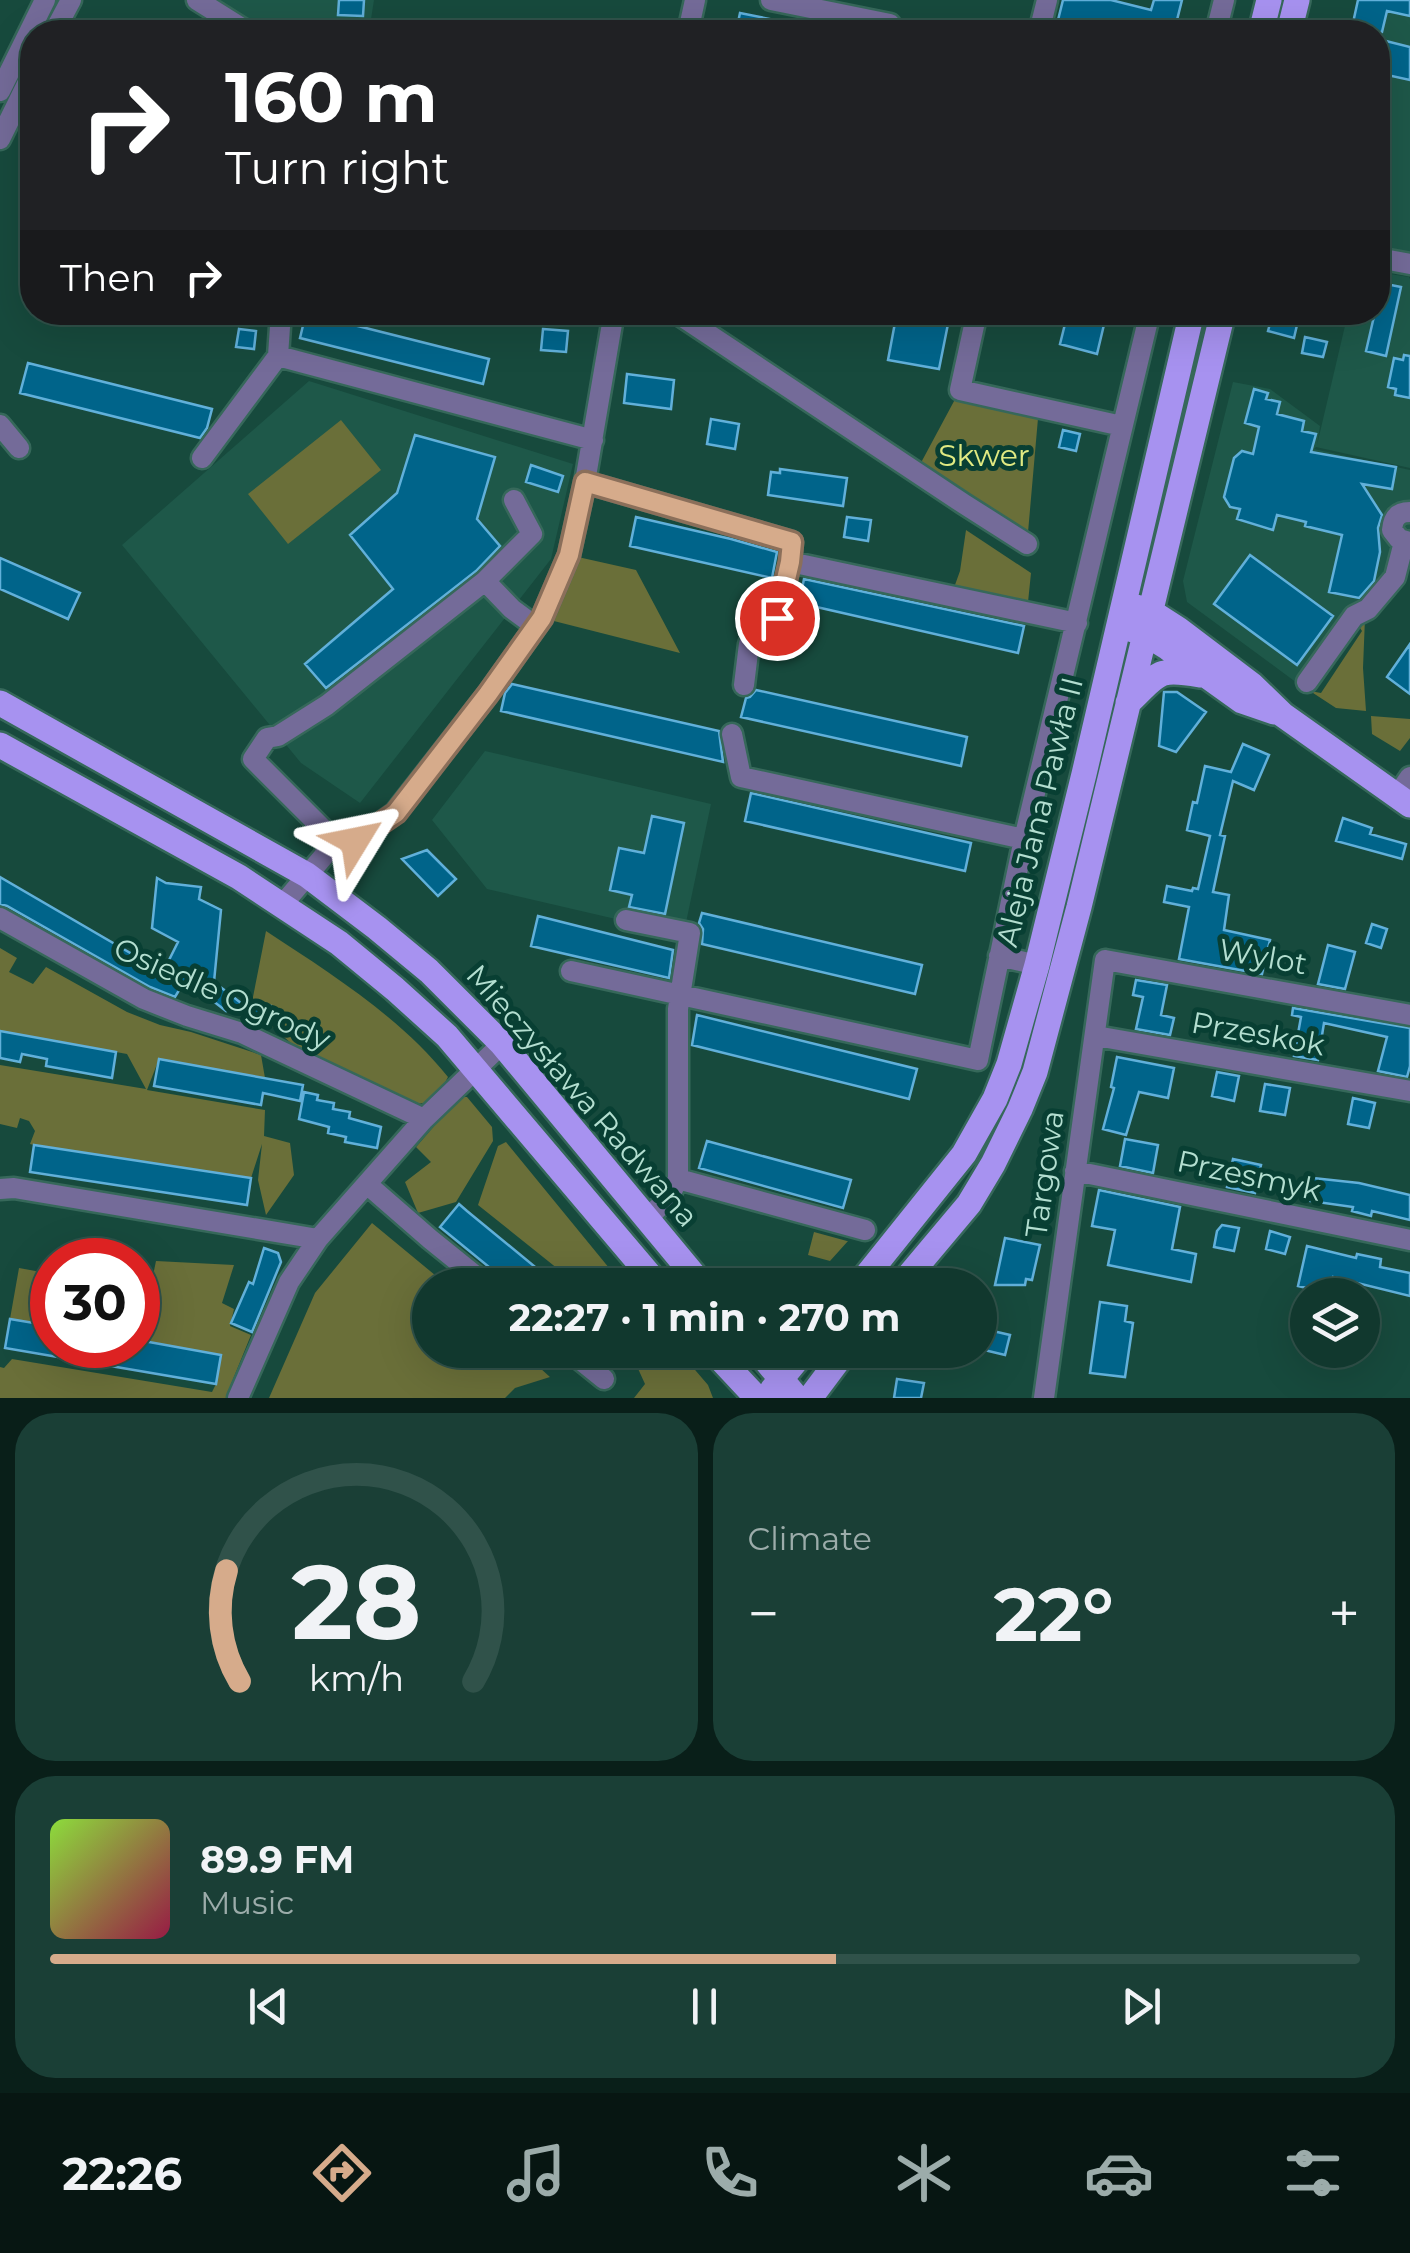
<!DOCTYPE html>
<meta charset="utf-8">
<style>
:root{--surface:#11382e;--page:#1a3f36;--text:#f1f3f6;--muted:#9cacaa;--line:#30524a;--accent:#d6ab8b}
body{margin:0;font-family:Montserrat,sans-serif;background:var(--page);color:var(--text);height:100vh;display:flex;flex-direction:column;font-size:38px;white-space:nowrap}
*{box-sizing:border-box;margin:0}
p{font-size:32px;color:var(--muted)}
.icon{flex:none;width:55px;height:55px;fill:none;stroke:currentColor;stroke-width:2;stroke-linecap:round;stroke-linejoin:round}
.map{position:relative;height:1398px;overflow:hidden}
.drawer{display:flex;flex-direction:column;gap:15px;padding:15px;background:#091f19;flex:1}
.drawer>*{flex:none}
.top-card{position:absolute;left:20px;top:20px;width:1370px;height:305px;border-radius:40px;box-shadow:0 10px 40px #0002,0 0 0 2px var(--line);background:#202124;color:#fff;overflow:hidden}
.buttons{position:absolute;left:1290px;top:1278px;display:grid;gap:20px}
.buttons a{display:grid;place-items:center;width:90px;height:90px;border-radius:50%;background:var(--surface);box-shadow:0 10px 40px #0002,0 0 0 2px var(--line);font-size:50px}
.speed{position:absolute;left:30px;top:1238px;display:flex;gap:20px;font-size:50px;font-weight:700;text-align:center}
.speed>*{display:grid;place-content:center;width:130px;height:130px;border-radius:50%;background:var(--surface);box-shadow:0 10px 40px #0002,0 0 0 2px var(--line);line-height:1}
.speed .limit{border:15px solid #d22;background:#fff;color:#111}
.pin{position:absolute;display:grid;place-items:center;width:85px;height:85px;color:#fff;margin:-42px;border:5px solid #fff;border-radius:50%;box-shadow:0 2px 10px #0007}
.me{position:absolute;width:110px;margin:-55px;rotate:55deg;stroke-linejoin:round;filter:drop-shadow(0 0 8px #0008)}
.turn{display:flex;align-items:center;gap:35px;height:210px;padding:0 40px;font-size:45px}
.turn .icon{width:130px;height:130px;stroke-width:2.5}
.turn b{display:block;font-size:70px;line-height:85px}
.then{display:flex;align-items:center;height:95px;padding:0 40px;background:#0003;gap:20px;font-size:38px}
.big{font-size:75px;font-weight:700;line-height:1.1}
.drawer .tile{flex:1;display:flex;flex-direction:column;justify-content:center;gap:15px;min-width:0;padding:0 35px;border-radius:40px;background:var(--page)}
.drawer .dial{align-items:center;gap:0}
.dial svg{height:260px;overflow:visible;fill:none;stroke:var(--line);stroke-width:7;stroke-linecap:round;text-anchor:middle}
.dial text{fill:var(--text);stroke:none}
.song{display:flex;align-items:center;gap:30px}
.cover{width:120px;height:120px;border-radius:15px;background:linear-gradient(135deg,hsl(90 70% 55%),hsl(340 70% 35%))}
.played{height:10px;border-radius:5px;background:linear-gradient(90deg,var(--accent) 60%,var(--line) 60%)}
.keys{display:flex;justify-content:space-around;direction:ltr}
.heat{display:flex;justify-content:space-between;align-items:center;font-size:55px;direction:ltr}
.drawer .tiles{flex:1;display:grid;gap:15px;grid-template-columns:1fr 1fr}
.tile:last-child{grid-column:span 2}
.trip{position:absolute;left:412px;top:1268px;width:585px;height:100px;border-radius:50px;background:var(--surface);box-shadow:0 10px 40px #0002,0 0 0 2px var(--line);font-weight:700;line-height:100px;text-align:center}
.menu{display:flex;height:160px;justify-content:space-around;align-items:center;background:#071612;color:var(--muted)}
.menu .icon{width:70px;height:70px}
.menu .on{color:var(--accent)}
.menu b{font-size:45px;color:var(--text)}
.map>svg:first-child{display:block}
</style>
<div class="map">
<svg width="1410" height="1398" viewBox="0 0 1410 1398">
<rect width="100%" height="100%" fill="#174a3d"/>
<path fill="#1e5849" d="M197 0H374L369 32H248Z
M1358 0H1410V253L1378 248V32H1351Z
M1378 272 1409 277 1410 279V468L1316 447 1314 449 1410 470V553L1369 603 1342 618 1297 683 1187 602 1183 581 1233 382 1270 389 1320 426 1317 445 1348 313 1378 312Z
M309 381 573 464 551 559 360 803 301 763 122 545Z
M485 751 711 804 684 932 620 920 487 889 432 820Z"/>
<path fill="#6a6f39" d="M517 18 585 32H497L498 19Z
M960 390 1039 407 1027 544 916 472Z
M341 420 381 470 288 544 248 494Z
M966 530 1031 573 1027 612 951 596 960 571Z
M569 555 636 570 680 653 542 618Z
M1365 618 1363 668 1366 711 1336 708 1310 691 1321 693 1362 631 1358 625Z
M1371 716 1410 719V738L1400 751 1372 734Z
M266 931C330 973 400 1017 448 1077 439 1094 437 1102 417 1104L300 1051 268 1023 271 1006 252 1002Z
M0 948 17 958 9 972 33 984 46 967 127 1012 160 1025 191 1032 261 1055 265 1078 159 1059 147 1090 265 1110 264 1136 290 1143 294 1175 266 1215 258 1180 262 1144 251 1178 34 1145 30 1144 35 1131 29 1121 20 1118 17 1128 0 1124V1065L146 1089 127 1054 0 1031Z
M459 1097H467L492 1127 493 1141 456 1202 418 1213 405 1182 431 1162 416 1147Z
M506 1142 623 1285H578L478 1205 498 1146Z
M372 1223 447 1285H430V1350H520L550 1377 515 1388 505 1398H269L315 1293Z
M814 1232 847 1241H848L830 1261 808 1255Z
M156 1261 234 1265 222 1303 234 1309 230 1326 251 1335 227 1394 238 1396V1398H0V1367L4 1368 12 1359 212 1392 216 1384 221 1355 138 1340V1288L150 1290Z
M19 1268 52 1274V1326L10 1319Z
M678 1350 708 1385 713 1398H634L645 1384 630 1351Z"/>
<path fill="#00648a" stroke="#61b0da" stroke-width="2.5" d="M339 0H364L363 16 338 15Z
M1063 0H1111L1151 10 1154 0H1182L1174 32H1055Z
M1358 0H1410V16L1387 11 1382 32H1351Z
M740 13 805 26 804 32H736Z
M1378 39 1410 47V80L1378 73Z
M1381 283 1401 287 1386 356 1366 351 1375 312H1378Z
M897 312H912L949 319 939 369 888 360Z
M1068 312H1107L1097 354 1060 344Z
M1273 312H1300L1294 338 1268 331Z
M306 313 489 359 483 384 300 338Z
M239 329 256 331 254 349 236 347Z
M543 329 568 331 566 352 541 350Z
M1305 337 1327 342 1323 357 1302 353Z
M1404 355 1410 356V398L1395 395 1396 389 1388 387 1394 358 1403 360Z
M28 363 212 409 207 428 200 438 20 393Z
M627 374 674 380 671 409 624 403Z
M1254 389 1268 393 1266 399 1280 402 1277 414 1304 421 1302 431 1316 434 1311 452 1396 467 1392 489 1362 484 1382 515 1378 528 1380 552 1374 581 1359 598 1329 592 1342 535 1305 526 1306 522 1277 515 1273 530 1237 519 1240 509 1230 507 1224 497 1234 458 1242 451 1253 454 1259 427 1245 423Z
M711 419 739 424 735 449 707 444Z
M1063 430 1080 434 1076 451 1059 447Z
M415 435 495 457 477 519 500 546 476 571 326 688 305 664 393 589 350 535 397 493Z
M531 465 563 476 558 492 526 482Z
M780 469 847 478 843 506 768 495 771 472 780 473Z
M636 517 731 539 777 552 772 578 630 546Z
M847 517 871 520 868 541 844 537Z
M1250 555 1333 616 1297 665 1214 604Z
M0 558 80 593 68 619 0 589Z
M804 579 1024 626 1018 653 799 603Z
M1410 644V694L1387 677Z
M512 684 719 731 723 762 501 711 505 693Z
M756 690 967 737 961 766 741 717 746 698 750 697Z
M1164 692H1177L1206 712 1176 752 1159 746Z
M1243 744 1269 755 1254 790 1233 781 1220 835 1225 836 1213 892 1229 895 1224 930 1270 940 1262 974 1179 959 1189 907 1164 902 1167 886 1192 891 1193 888 1198 889 1210 836 1187 830 1193 802 1197 803 1205 766 1231 772Z
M751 793 971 843 965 871 745 821Z
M652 816 684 823 665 914 629 907 632 895 610 890 619 848 644 853Z
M1343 818 1372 828 1370 834 1406 844 1402 859 1336 841Z
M427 850 456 879 438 896 402 859Z
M0 877 163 972 178 942 152 928 157 878 166 883 201 887 199 899 221 910 214 982 241 1003 238 1008 231 1005 226 1011 213 1001 216 998 184 982 175 997 150 987 7 906 0 904Z
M702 913 922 965 915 994 702 944 703 929 699 923Z
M538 916 673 950 669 978 531 946Z
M1372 924 1387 929 1381 948 1366 943Z
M1328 945 1355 952 1345 989 1318 984Z
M1136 980 1167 985 1161 1015 1174 1018 1170 1035 1136 1029 1143 997 1133 995Z
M252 1002 271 1006 268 1023 249 1019Z
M1293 1008 1410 1028V1066L1407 1077 1378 1071 1387 1037 1324 1023 1318 1060 1294 1056 1301 1017 1292 1015Z
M697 1015 917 1069 909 1099 692 1045Z
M0 1031 116 1052 112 1078 46 1066 47 1059 22 1054 20 1062 0 1058Z
M1117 1057 1174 1068 1168 1098 1139 1092 1126 1135 1103 1129 1114 1088 1111 1087Z
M159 1059 303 1085 300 1101 263 1093 261 1105 154 1086Z
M1217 1072 1239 1076 1234 1101 1212 1096Z
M1265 1084 1290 1088 1285 1115 1260 1111Z
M304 1092 318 1095 317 1100 334 1103 333 1109 350 1112 349 1118 381 1127 377 1148 345 1142 346 1137 328 1133 329 1127 299 1119Z
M1353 1098 1375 1103 1369 1128 1348 1124Z
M1125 1139 1158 1145 1153 1173 1120 1166Z
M707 1141 851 1180 843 1208 699 1168Z
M34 1145 251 1178 247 1205 30 1172Z
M1233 1159 1261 1165 1255 1193 1227 1187Z
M1313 1178 1359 1183 1410 1195V1220L1372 1211 1371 1216 1352 1211 1353 1207 1310 1201Z
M1099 1190 1180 1207 1172 1249 1196 1254 1191 1282 1108 1265 1115 1230 1092 1226Z
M459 1204 467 1211 557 1285H511L440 1227Z
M1222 1225 1239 1228 1234 1251 1214 1247 1217 1231Z
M1270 1231 1290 1237 1285 1254 1266 1249Z
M1005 1238 1040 1245 1032 1280 1026 1279 1025 1285H995Z
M1307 1246 1356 1258 1357 1254 1381 1259 1380 1267 1410 1273V1296L1333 1277 1329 1293 1298 1286Z
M264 1248 278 1253 281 1262 252 1332 231 1323 249 1282 253 1284Z
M1100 1302 1127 1306 1125 1321 1133 1323 1125 1377 1090 1373Z
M10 1319 52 1326V1345H138V1340L221 1355 216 1384 5 1348Z
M980 1328 1010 1335 1005 1355 980 1349Z
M897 1379 924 1383 921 1398H894Z"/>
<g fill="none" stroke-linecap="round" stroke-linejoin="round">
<defs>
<path id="minor" d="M197 0 248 32
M771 0 890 24
M54 32 71 0
M688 32 695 0
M1039 32 1047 0
M1216 32 1224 0
M0 91 45 0
M0 139 32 74
M1378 258 1410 264
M675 312 964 504 1027 544
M977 312 960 390 1122 426
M278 356 593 440
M0 425 19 448
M202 458 278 356 281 312
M585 482 792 542 790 562
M514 500 532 534 485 581 512 609 535 626
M1410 512C1398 512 1393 518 1392 530L1399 539 1410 542
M1307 682 1354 616 1368 609 1395 577 1404 542
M744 685 749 644 777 618 790 562 1077 623
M732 734 741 777 1024 839
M1397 796 1410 777
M334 840 350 844 395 813 488 694 542 618 569 555 585 482 614 312
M283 904 323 857 334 840 253 759 267 738 278 736 327 705 485 581
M0 918 144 999 187 1016 242 1033 424 1119
M626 920 690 933 678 1009V1179L865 1230
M999 956 1037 965
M571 971 978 1060 1024 839 1150 312
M1096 1036 1410 1091
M1075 1171 1410 1240
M368 1185 430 1239 487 1285
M0 1189 14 1188 318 1239
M646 1219 668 1199 678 1179
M568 1350 604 1379
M238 1398 289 1282 318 1239 424 1119 502 1044
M1044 1398 1105 960 1410 1015"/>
<path id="major" d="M1261 32 1269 0
M1289 32 1297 0
M1136 607 1150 611 1178 629 1252 685 1283 715 1410 805
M1133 630 1144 633 1168 648 1242 701 1274 712
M0 703 307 875 377 928 429 971 502 1044 702 1285
M1128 703C1159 674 1155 667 1200 675
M0 745 239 877 339 943 395 989 447 1036 658 1285
M859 1285 964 1154 995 1099 1009 1064 1037 965 1084 774 1192 312
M901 1285 969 1204 993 1164 1020 1109 1035 1072 1079 907 1223 312
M712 1350 757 1398
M757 1350 797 1398
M772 1390 805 1350
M810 1398 846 1350"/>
</defs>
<use href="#minor" stroke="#36685a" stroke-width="25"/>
<use href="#major" stroke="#36685a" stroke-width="30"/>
<use href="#minor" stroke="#746b99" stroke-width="20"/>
<use href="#major" stroke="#a792f0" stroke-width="25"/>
</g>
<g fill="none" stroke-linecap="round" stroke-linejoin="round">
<defs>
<path id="route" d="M355 841 396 813 488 694 542 618 569 555 585 482 792 542 790 562 777 618"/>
</defs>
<use href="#route" stroke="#8b6f5a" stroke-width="25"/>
<use href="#route" stroke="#d6ab8b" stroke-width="18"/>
</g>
<g text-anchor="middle" stroke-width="10" stroke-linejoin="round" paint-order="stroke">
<g font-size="30" fill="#e1ea82" stroke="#083f33">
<text x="984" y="466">Skwer</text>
</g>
<g font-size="30" fill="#b3ded0" stroke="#083f33">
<text transform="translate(1040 812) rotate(-76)" y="10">Aleja Jana Pawła II</text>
<text transform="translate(1263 957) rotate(10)" y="10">Wylot</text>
<text transform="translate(222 994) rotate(24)" y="10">Osiedle Ogrody</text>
<text transform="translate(1258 1034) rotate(10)" y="10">Przeskok</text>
<text transform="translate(582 1096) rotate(49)" y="10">Mieczysława Radwana</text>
<text transform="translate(1045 1174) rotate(-82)" y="10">Targowa</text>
<text transform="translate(1249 1176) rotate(12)" y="10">Przesmyk</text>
</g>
</g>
</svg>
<div class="buttons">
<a><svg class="icon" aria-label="layers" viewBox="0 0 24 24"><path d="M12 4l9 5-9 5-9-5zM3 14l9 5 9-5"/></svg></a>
</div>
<div class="speed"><div class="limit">30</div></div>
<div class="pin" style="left:777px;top:618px;background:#d93025"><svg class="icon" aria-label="arrive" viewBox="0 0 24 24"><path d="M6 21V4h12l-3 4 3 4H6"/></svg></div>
<svg class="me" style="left:355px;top:841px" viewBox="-20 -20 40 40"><path d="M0-17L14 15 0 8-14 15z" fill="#d6ab8b" stroke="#fff" stroke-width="4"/></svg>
<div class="trip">22:27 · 1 min · 270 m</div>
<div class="top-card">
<div class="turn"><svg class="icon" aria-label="right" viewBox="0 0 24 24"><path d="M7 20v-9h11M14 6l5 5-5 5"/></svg><div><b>160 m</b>Turn right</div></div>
<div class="then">Then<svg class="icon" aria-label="right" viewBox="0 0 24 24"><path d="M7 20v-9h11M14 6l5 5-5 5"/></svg></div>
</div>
</div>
<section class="drawer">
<div class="tiles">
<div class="tile dial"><svg viewBox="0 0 100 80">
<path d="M14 69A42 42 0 1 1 86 69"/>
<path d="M14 69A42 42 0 0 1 10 35" stroke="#d6ab8b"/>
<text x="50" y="56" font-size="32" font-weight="700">28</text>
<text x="50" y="72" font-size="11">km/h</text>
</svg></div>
<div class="tile"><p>Climate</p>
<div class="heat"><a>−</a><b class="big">22°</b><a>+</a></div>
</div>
<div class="tile">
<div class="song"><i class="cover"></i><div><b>89.9 FM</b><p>Music</p></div></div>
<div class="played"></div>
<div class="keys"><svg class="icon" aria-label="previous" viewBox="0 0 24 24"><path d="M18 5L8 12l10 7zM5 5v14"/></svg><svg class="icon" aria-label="pause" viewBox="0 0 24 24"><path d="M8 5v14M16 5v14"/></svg><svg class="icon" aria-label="next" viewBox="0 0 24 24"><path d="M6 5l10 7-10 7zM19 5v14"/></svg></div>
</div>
</div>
</section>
<nav class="menu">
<b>22:26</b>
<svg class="icon on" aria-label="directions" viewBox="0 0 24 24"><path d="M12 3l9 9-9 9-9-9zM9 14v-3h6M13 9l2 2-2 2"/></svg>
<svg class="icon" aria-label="music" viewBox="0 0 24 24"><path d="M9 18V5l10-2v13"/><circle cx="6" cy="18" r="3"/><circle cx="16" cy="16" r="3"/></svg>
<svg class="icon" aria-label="phone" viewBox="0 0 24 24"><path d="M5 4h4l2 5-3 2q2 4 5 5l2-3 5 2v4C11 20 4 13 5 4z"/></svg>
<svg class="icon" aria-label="climate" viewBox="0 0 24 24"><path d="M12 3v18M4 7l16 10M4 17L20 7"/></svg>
<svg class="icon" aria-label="car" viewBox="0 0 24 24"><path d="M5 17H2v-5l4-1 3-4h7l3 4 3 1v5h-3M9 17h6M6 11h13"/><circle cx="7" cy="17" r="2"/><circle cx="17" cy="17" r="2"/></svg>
<svg class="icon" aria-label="filters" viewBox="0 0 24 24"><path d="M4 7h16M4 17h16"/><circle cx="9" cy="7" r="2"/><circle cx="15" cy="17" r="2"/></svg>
</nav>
